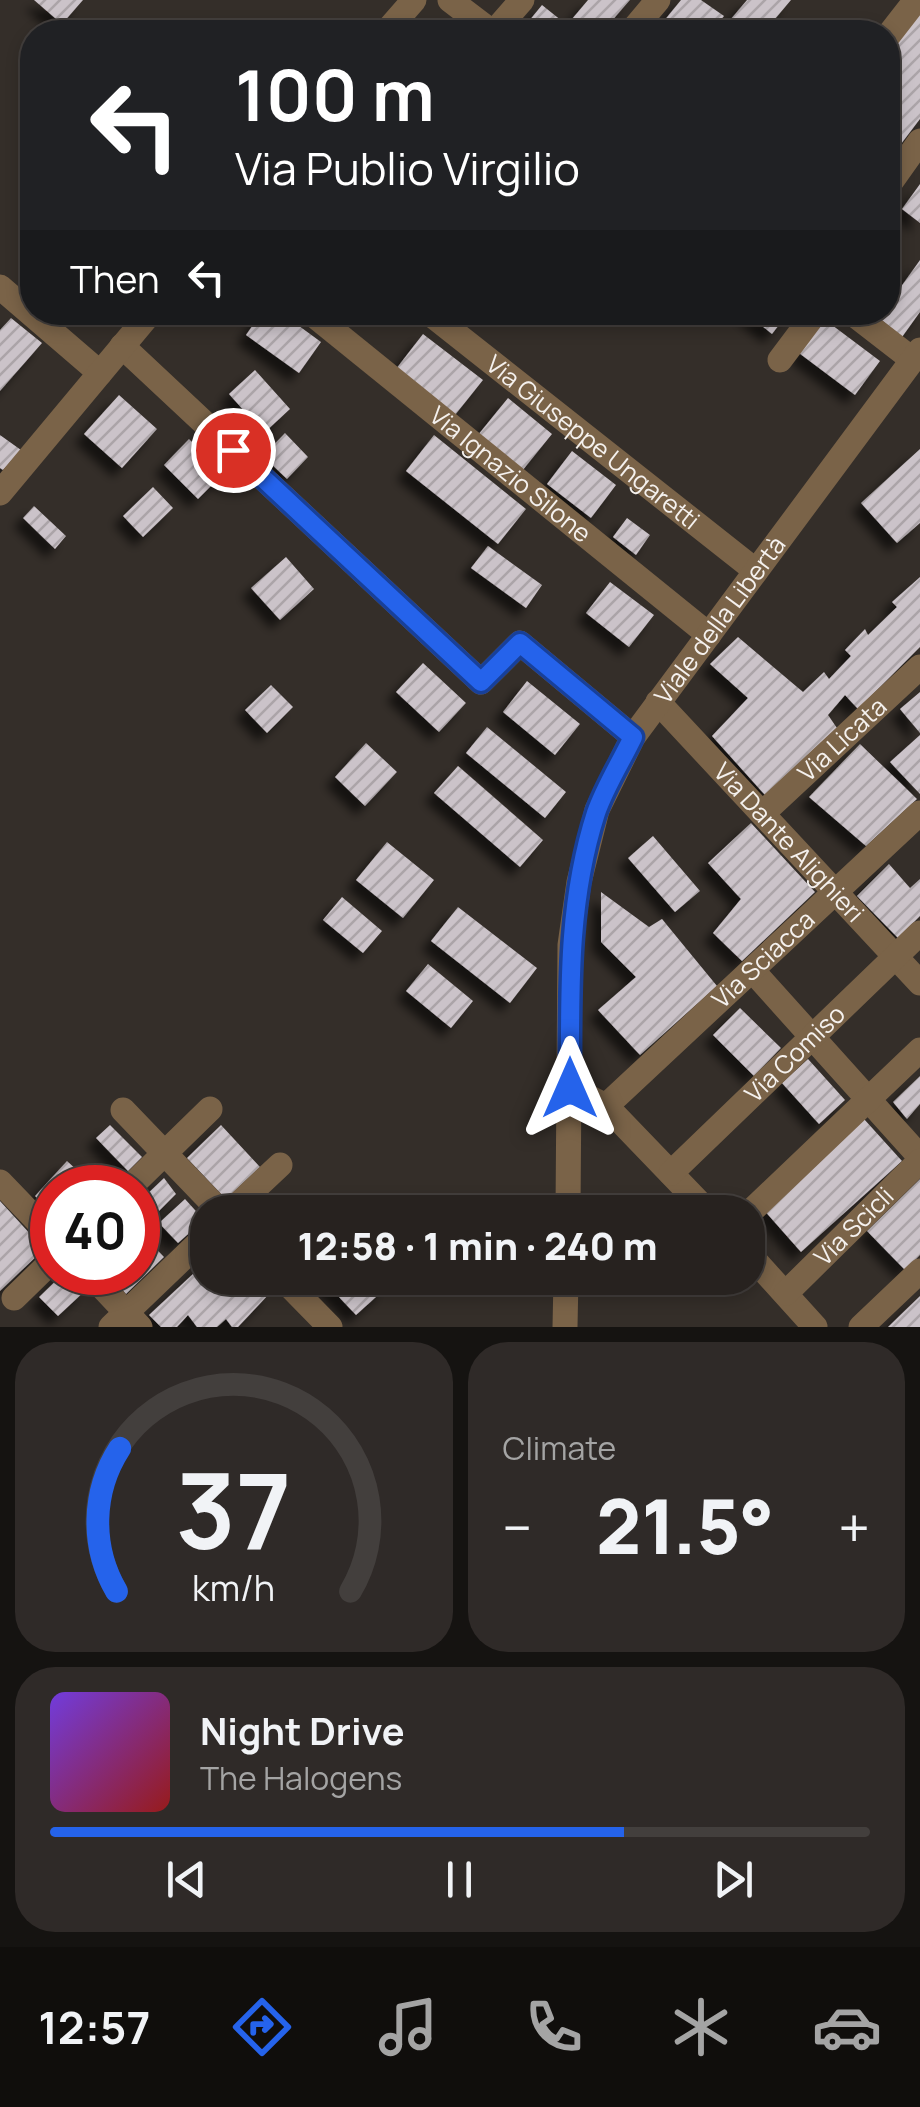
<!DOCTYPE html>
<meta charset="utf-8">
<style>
:root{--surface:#27221f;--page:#2f2a28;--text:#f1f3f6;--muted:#a4a4a4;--line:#433f3d;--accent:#2563eb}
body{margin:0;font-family:Manrope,sans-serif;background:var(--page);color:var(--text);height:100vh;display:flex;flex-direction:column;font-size:38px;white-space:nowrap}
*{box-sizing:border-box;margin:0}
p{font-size:32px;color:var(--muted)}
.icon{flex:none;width:55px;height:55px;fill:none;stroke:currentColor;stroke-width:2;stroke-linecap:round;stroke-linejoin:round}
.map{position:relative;height:1327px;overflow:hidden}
.drawer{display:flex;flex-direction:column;gap:15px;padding:15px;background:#151311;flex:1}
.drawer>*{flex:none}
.banner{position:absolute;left:20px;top:20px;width:880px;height:305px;border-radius:40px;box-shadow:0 5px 15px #0003,0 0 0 2px var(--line);background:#202124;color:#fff;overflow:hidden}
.speed{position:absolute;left:30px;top:1165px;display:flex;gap:20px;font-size:50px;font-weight:700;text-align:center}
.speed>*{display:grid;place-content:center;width:130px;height:130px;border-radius:50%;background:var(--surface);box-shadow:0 5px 15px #0003,0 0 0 2px var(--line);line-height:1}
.speed .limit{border:15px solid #d22;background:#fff;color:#111}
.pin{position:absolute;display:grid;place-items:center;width:85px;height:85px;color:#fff;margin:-42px;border:5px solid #fff;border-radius:50%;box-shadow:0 2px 10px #0007}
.me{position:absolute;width:110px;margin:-55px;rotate:0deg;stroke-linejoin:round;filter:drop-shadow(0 0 8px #0008)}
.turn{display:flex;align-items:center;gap:35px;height:210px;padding:0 50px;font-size:45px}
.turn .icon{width:130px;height:130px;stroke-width:2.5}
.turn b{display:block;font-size:70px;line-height:85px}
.then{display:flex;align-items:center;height:95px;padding:0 50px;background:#0003;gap:20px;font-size:38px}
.big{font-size:75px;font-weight:800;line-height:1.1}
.drawer .tile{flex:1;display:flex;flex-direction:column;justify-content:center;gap:15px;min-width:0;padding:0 35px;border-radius:40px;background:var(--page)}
.drawer .dial{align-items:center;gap:0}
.dial svg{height:260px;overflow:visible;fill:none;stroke:var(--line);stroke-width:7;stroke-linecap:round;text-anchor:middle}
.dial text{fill:var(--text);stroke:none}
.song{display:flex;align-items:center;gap:30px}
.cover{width:120px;height:120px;border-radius:15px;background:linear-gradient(135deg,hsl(260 70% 55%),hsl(0 70% 35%))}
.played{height:10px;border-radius:5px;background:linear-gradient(90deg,var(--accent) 70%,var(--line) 70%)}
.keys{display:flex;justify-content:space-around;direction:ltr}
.heat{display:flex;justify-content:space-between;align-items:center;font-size:55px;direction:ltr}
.drawer .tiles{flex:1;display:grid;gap:15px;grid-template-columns:1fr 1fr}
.tile:last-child{grid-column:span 2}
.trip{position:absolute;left:190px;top:1195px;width:575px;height:100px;border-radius:40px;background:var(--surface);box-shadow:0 5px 15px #0003,0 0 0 2px var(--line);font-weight:800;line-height:100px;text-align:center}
.tabs{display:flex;height:160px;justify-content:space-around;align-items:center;background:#100e0c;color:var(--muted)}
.tabs .icon{width:70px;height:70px}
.tabs .active{color:var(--accent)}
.tabs b{font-size:45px;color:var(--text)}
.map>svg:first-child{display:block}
</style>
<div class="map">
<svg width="920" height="1327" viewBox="0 0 920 1327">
<defs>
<pattern id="building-hatch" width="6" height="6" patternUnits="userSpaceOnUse" patternTransform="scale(2.5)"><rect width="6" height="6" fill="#cbc3c9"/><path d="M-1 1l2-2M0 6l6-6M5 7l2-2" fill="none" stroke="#aba4a8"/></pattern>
<filter id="shadow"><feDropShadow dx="-9" dy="9" stdDeviation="5" flood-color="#0009"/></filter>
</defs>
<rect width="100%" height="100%" fill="#342e29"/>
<path fill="url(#building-hatch)" filter="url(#shadow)" d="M34 0H83L62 24Z
M588 0H630L602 32H520L542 5 567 25Z
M681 0H701L724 16 711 32H655Z
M747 0H791L764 32H720Z
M920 8V119L888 161V54Z
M920 184V223L902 209Z
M920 260V312L902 337 878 317 882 312H888V305Z
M262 312H280L321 342 299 373 246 335Z
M745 312H789L772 334Z
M11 318 42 343 0 391V330Z
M824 319 880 361 855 395 799 353Z
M423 334 483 380 455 415 396 369Z
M255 370 290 409 264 433 229 394Z
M119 395 157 429 122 468 84 434Z
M508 398 552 434 522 471 478 435Z
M285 433 308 457 287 479 263 456Z
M0 435 21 450 3 470 0 468Z
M434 435 526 509 498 544 406 471Z
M189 439 224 473 198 499 164 465Z
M920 449V523L897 543 861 503Z
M572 451 616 485 591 518 547 484Z
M153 487 173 508 143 537 123 516Z
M34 506 66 536 55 549 23 518Z
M627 518 650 535 636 555 613 537Z
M488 546 542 585 526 608 471 568Z
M286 557 314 589 280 620 251 588Z
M920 577V647L858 709 845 695 828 715 837 728 765 795 712 736 748 698 710 664 738 637 803 692 824 672 829 679 851 656 845 650 865 629 868 635 897 607 892 602Z
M610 582 654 615 629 647 586 613Z
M423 663 466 703 439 732 396 692Z
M527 681 580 724 555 755 503 712Z
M271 685 293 707 267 733 245 710Z
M920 692V733L900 709Z
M487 727 566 792 545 818 466 753Z
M920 735V794L890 762Z
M366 743 397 772 365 806 335 777Z
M860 744 917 799 866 846 809 797Z
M458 766 543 840 520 867 434 793Z
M751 823 815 892 742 961 713 933 741 899 708 863Z
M653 836 700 891 675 912 628 858Z
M387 842 434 880 403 918 356 880Z
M889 864 910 888 920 879V916L898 938 857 896Z
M601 892 649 927 662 919 717 986 640 1055 598 1010 636 977 601 942Z
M342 897 382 931 363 953 323 920Z
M458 907 537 968 510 1003 431 941Z
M428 964 473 1001 451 1028 406 991Z
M740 1008 781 1048 754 1076 713 1035Z
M808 1059 845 1100 819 1124 782 1083Z
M920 1076V1104L907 1119 893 1102Z
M864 1119 902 1161 801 1252 763 1209Z
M110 1125 142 1157 128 1171 96 1138Z
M221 1125 260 1167 226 1199 187 1158Z
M67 1161 89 1181 83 1188H52V1212L35 1196Z
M164 1178 176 1194 139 1231 164 1257 126 1294 107 1272H138V1203Z
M920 1179V1255L905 1270 867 1231Z
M185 1199 204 1220 178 1243 159 1223Z
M313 1200 324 1212H300Z
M0 1201 44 1249 0 1291Z
M208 1260V1278H255L270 1293 238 1327H232L226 1319 217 1327H197L188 1315 177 1327H161L149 1315Z
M65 1272H69L86 1290 58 1316 39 1297Z
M321 1278H376L386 1288 356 1315Z
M920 1296V1327H888Z"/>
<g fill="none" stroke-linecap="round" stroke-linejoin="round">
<g stroke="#7a6348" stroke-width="25">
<path d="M450 0 492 32"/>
<path d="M386 32 414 0"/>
<path d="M494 32 522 0"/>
<path d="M631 32 658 0"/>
<path d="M888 36 916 0"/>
<path d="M888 186 920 141"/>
<path d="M0 287 100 373"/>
<path id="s1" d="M310 312 709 635"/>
<path id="s2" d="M428 312 756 571"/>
<path d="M851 312 913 360"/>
<path d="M122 346 481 682 520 643 633 737"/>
<path d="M780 360 816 312"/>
<path d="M0 493 151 312"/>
<path id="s3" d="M658 702 920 983"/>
<path id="s4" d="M763 813 920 667"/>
<path d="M752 970 920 1157"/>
<path d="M570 1088 606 1106 708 1212"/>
<path id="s5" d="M606 1106 920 813"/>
<path d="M123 1110 221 1212"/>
<path id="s6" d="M671 1173 920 933"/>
<path d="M0 1182 52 1236"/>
<path d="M129 1188 210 1109"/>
<path d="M230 1212 280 1165"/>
<path id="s7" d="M568 1212 570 945 579 882 597 810 633 737 920 350"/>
<path d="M748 1214 920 1050"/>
<path d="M748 1253 815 1327"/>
<path d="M88 1272 140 1327"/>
<path d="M282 1278 330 1327"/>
<path id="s8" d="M786 1293 920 1161"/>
<path d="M14 1298 52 1261"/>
<path d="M111 1327 208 1234"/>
<path d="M565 1327 566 1278"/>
<path d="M861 1327 920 1271"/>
</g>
</g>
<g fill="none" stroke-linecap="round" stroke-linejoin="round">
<defs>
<path id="route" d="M233 450 481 682 520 643 633 737C621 762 605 787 596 813 567 903 570 994 570 1088"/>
</defs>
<use href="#route" stroke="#184099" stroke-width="25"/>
<use href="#route" stroke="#2563eb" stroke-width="18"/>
</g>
<g text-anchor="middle" stroke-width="10" stroke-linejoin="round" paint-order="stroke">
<g font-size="25" fill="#f5f1ee" stroke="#342e29">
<text dy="9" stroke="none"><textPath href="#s2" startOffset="210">Via Giuseppe Ungaretti</textPath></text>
<text dy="9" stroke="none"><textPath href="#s1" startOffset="258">Via Ignazio Silone</textPath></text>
<text dy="9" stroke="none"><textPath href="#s7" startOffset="632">Viale della Libertà</textPath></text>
<text dy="9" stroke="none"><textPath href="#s4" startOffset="108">Via Licata</textPath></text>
<text dy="9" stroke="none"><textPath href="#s3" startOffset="192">Via Dante Alighieri</textPath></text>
<text dy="9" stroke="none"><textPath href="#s5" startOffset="215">Via Sciacca</textPath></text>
<text dy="9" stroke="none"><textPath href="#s6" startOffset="172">Via Comiso</textPath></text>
<text dy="9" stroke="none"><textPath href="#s8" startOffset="95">Via Scicli</textPath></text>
</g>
</g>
</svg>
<div class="speed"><div class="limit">40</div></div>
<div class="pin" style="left:233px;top:450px;background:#d93025"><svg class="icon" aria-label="arrive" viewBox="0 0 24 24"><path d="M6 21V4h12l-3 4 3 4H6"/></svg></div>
<svg class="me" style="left:570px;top:1088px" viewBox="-20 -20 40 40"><path d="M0-17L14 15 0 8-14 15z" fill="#2563eb" stroke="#fff" stroke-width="4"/></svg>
<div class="trip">12:58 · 1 min · 240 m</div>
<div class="banner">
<div class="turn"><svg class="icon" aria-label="left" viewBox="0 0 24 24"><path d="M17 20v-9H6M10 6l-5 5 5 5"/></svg><div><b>100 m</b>Via Publio Virgilio</div></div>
<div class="then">Then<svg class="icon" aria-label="left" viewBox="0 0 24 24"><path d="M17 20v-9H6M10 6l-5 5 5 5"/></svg></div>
</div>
</div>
<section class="drawer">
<div class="tiles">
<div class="tile dial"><svg viewBox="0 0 100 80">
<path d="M14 69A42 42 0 1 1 86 69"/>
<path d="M14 69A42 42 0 0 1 15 25" stroke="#2563eb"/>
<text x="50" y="56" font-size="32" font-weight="700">37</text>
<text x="50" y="72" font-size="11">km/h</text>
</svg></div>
<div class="tile"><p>Climate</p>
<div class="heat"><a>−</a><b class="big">21.5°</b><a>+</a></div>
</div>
<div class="tile">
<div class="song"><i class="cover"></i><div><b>Night Drive</b><p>The Halogens</p></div></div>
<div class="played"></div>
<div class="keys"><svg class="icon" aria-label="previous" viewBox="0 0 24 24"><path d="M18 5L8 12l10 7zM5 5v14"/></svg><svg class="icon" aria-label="pause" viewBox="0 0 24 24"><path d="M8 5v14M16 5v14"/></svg><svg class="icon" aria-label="next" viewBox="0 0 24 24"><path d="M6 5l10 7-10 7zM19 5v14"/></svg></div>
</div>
</div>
</section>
<nav class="tabs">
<b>12:57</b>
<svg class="icon active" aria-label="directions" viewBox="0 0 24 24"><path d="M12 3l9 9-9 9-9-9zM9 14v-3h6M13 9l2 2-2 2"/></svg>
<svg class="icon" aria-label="music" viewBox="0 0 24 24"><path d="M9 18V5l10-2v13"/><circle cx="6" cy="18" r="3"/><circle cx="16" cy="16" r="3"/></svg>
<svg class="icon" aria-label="phone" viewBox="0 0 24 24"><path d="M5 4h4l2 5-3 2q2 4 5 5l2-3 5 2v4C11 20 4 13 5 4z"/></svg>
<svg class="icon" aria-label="climate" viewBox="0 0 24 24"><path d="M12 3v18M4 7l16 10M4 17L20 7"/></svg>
<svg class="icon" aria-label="car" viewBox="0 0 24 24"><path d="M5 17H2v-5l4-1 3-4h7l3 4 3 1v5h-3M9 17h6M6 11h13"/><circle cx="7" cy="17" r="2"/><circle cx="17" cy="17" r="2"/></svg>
</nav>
